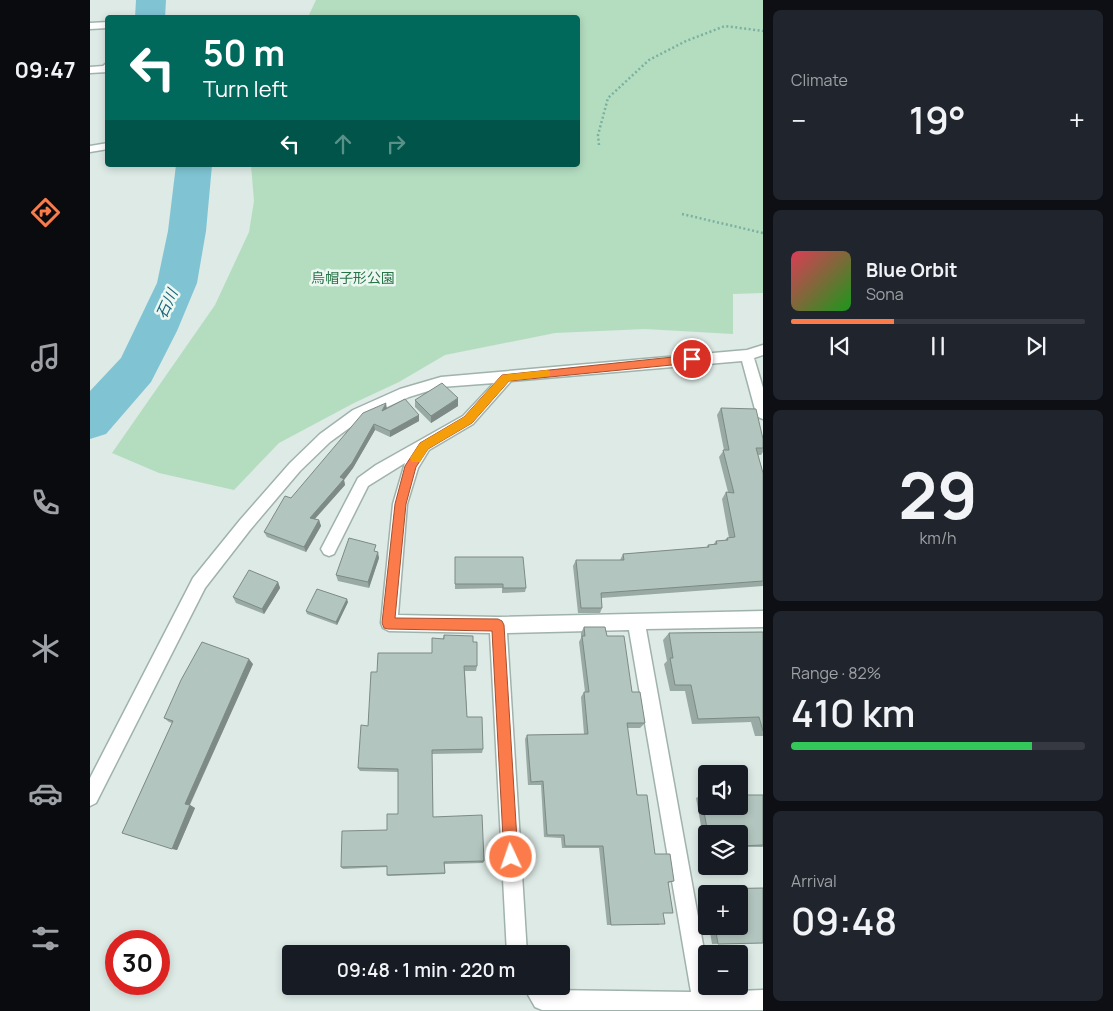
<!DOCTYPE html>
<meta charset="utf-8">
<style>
:root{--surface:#171b24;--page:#20242c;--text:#f1f3f6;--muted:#9ea1a6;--line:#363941;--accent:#fb7b4a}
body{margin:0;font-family:Manrope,"Noto Sans JP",sans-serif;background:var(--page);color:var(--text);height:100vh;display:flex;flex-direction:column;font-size:19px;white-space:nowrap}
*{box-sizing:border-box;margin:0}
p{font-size:16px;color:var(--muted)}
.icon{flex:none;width:28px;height:28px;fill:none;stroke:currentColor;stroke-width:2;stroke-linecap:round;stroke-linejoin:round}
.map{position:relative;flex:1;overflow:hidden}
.details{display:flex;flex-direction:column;gap:10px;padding:10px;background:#0d0f14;width:350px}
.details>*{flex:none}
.banner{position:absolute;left:15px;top:15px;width:475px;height:152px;border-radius:5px;box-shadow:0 2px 8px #0003;background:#00695c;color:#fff;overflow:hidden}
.controls{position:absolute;left:608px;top:765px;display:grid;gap:10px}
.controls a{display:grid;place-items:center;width:50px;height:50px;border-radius:5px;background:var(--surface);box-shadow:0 2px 8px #0003;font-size:25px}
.speed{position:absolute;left:15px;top:930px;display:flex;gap:10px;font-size:25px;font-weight:700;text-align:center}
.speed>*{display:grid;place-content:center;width:65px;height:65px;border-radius:50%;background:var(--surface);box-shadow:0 2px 8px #0003;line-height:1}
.speed .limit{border:8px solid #d22;background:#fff;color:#111}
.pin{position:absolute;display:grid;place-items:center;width:42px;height:42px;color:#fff;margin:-21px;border:2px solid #fff;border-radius:50%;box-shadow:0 1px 5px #0007}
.me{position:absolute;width:55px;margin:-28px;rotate:357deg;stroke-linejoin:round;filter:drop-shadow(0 0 4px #0008)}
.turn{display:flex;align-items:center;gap:18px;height:105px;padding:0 15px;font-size:22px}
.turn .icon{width:65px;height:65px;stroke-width:2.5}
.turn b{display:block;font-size:35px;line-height:42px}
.lanes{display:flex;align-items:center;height:48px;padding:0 15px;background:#0003;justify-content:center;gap:25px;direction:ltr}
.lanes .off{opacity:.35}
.big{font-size:38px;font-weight:600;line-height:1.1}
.details .widget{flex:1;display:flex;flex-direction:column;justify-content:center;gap:8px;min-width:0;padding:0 18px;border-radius:8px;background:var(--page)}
.details .dial{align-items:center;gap:0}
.dial b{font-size:65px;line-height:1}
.song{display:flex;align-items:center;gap:15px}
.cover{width:60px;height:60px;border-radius:8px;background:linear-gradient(135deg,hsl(350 70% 55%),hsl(120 70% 35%))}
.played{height:5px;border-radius:2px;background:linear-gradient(90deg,var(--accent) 35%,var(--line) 35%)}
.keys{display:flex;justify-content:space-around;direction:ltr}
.heat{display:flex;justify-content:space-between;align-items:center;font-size:28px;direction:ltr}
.charge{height:8px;border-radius:4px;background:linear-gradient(90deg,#34c759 82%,var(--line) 0)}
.trip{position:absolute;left:192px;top:945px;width:288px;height:50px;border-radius:5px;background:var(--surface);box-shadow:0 2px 8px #0003;font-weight:600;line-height:50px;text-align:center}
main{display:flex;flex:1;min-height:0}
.tabs{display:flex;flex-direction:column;width:90px;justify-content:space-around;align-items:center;background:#090b0e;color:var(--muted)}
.tabs .icon{width:35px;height:35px}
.tabs .selected{color:var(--accent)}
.tabs b{font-size:22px;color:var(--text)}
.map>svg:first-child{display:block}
</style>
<main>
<nav class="tabs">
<b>09:47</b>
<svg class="icon selected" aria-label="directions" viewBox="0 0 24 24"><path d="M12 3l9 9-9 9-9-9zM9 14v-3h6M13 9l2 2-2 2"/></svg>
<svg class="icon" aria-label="music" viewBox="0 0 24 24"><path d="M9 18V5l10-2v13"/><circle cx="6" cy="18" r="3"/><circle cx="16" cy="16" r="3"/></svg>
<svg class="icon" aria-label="phone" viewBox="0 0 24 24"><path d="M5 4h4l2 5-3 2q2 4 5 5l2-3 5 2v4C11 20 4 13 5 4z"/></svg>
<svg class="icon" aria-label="climate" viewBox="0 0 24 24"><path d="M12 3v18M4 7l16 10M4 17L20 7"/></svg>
<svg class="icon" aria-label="car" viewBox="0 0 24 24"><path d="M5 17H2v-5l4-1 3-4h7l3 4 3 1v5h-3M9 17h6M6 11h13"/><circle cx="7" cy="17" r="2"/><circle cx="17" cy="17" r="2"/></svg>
<svg class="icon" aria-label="filters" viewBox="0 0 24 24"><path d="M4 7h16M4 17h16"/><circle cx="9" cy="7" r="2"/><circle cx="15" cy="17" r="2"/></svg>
</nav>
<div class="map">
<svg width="673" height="1011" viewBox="0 0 673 1011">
<rect width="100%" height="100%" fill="#ddeae5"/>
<path fill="#b4ddc0" d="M226 0H673V293L643 294V334L555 329 465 333 355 355 309 382 264 403 189 443 144 490 69 473 22 453 125 305 138 277 159 232 164 201 161 165H488V18L218 17Z"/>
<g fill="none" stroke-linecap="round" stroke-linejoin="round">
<path fill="#80c4d4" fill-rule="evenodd" d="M46 0H76L75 18H45Z
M86 165H122L116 231 107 283 87 331 61 382 16 434 0 439V391L31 358 67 283 78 231Z"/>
<defs>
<path id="minor" d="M18 22V28L0 29V23Z
M18 62V72L0 73V67L13 66Z
M18 143V149L0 152V146Z
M673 345V355L664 358 673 388V419L668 417 666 413 652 361 421 381 383 424 339 450 328 468 317 504 308 615 408 617 673 611V627L556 629 616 961V986H621L622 992 673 990V1010H452L445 1007 433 986H455L457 990 601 992 539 630 417 633 437 954H417L400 633 299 631 293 628 291 623 303 504 315 463 278 486 244 554 239 556 234 554 231 549 268 478 286 465 373 416 404 383 351 387 319 397 273 418 240 442 210 471 160 530 115 588 6 803 0 806V778L103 578 150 520 200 463 230 434 263 410 310 389 351 377 657 350Z"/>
</defs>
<use href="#minor" stroke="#a0b2ac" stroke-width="3"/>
<path stroke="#7bb0a1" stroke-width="2.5" stroke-dasharray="2 2.5" stroke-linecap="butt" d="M509 145 508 135 518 98 559 60 596 41 635 26 673 31
M592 214 673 233"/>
<use href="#minor" fill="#fff" fill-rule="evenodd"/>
</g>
<path fill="#99a9a3" d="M325 400 368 406 341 423 325 407Z
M297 408 329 415V421L300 437 285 430 263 468 254 480 255 485 225 519 229 520 231 526 216 552 177 537 174 532 201 498Z
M631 408 673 448V452L671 455H668L673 473V586L511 598 512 608 510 613H488L483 566 486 560H530L533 554 616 548 618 545H623L626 541H634L637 538H639L632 499 636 492H638L629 457 634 450 627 415Z
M286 551 289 558 279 588 248 581 246 575Z
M365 557 436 588 435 592 412 593V588L365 589Z
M188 582 190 588 174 614 146 603 143 597Z
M258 602 247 625 217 614 216 611Z
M494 627 517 636 542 692 555 723 550 728H537L547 795 565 854 584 881 578 883 573 914 569 925H517L509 848H472L471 838 454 837 451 785H438L435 739 437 735 494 734 491 697 494 692H495L489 642 491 638V633Z
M673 632V736H665L661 722 602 724 595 691H580L574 664 577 661 573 640 579 633Z
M354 635 383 642 387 666 386 671H375L377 717 393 749 392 753 342 754 343 817 394 861 393 863 355 864V874L298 876 297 875V867L253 869 251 867 297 830 308 814V772L270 771 268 768 278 726 287 672 342 653 353 638Z
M163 664 100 805 105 808 87 850 32 833 82 723 79 722 74 718Z
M611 795H673V847H649V834H616V848H615L606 798Z
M673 888V943L622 944 619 926H649V894H616V908L613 890 619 889Z"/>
<path fill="#7d8a85" d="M368 398V406L341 423V416Z
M296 403 297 409 292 411Z
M329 415V421L300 437V431Z
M284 424 285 430 263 468 254 480 255 485 221 523 220 518 250 477Z
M229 520 231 526 216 552 214 547Z
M288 552 289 558 279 588 278 582Z
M188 582 190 588 174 614 172 609Z
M257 599 258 602 247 625 246 622Z
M159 659 163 664 99 806 95 804Z
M100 805 105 808 87 850 82 849Z"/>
<path fill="#b2c5be" stroke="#7d8a85" d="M352 383 368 398 341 416 325 400Z
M315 399 329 415 300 431 284 424 262 463 250 477 254 479 220 518 229 520 214 547 174 532 195 496 201 498 273 413 296 403 292 411Z
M631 408 666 409 673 439V448H666L673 473V581L511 593 512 608H491L486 560H534L533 554 619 547 618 545 627 544 626 541 638 540 637 538 645 537 636 492 644 493 633 450H639Z
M259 538 286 545 284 551 288 552 278 582 246 575Z
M365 557H433L436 588H413V584H365Z
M159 570 188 582 172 609 143 597Z
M227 589 257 599 246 622 216 611Z
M494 627H515L517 636H534L542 692H550L555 723H537L547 795H557L565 854H580L584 881 578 882 583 913H573L575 924 521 925 513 846H475L474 835H457L453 781 441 782 437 735 498 734 494 692H499L492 636H495Z
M673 632V731L669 717 608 719 601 685H585L580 658H583L579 633Z
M354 635 383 636V642H387V666H374L377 717H392L393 749 342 750 343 817 392 815 394 861 354 862 355 873 297 875V866L251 867 252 831 297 830V814H308V769L268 768 271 725 278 726 281 672H287L288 653H342V638L354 639Z
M112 642 159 659 95 804 100 805 82 849 32 833 83 721 74 718 91 680Z
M611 795H616V806H649V795H673V845L649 846V834H618Z
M673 888V943L628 944 625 926H649V894H620L619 889Z"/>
<path fill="#fb7b4a" stroke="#a35030" d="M602 355 607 359 602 363 419 381 382 423 338 449 326 467 316 504 305 618 408 619 412 621 414 625 428 857 426 862 421 864 416 862 414 857 402 631 298 629 294 628 292 623 305 504 315 466 330 443 374 417 412 375Z"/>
<path fill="#f59e0b" d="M457 370 460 371V376L419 381 382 423 338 449 330 462H322L320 458 330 443 374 417 412 375Z"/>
<g text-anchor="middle" stroke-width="5" stroke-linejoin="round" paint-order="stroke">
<g font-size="14" fill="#267346" stroke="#edf7f2">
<text x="263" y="283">烏帽子形公園</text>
</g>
<g font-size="15" font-style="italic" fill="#156579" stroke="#edf7f2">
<text transform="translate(77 304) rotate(-65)" y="5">石川</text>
</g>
</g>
</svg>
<div class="controls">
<a><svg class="icon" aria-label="sound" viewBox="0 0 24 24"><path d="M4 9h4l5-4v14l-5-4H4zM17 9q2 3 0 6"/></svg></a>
<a><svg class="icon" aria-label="layers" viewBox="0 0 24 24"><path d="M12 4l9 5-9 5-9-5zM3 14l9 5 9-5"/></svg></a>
<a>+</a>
<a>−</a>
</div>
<div class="speed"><div class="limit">30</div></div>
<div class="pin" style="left:602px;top:359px;background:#d93025"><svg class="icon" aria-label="arrive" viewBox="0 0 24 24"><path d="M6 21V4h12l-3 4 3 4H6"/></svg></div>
<svg class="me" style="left:421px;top:857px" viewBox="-20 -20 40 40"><circle r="17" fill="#fb7b4a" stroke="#fff" stroke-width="3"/><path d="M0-11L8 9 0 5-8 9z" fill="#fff"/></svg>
<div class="trip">09:48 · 1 min · 220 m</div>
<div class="banner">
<div class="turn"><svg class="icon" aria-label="left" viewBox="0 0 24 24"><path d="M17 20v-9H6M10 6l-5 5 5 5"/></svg><div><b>50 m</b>Turn left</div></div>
<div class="lanes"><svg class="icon" aria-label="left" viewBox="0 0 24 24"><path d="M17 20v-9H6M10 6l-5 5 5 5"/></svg><svg class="icon off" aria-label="ahead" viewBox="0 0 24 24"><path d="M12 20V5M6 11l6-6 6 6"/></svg><svg class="icon off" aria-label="right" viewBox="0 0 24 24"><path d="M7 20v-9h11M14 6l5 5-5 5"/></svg></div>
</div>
</div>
<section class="details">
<div class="widget"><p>Climate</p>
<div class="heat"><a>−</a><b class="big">19°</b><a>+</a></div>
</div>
<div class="widget">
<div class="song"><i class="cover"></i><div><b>Blue Orbit</b><p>Sona</p></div></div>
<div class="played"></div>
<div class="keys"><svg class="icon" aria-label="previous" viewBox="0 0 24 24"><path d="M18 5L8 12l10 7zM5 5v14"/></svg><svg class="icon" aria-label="pause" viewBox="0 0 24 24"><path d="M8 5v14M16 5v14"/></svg><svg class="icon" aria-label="next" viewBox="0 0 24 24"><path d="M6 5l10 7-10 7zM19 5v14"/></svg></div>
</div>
<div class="widget dial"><b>29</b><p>km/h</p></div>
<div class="widget"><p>Range · 82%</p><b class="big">410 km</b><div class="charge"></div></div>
<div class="widget"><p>Arrival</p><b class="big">09:48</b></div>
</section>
</main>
